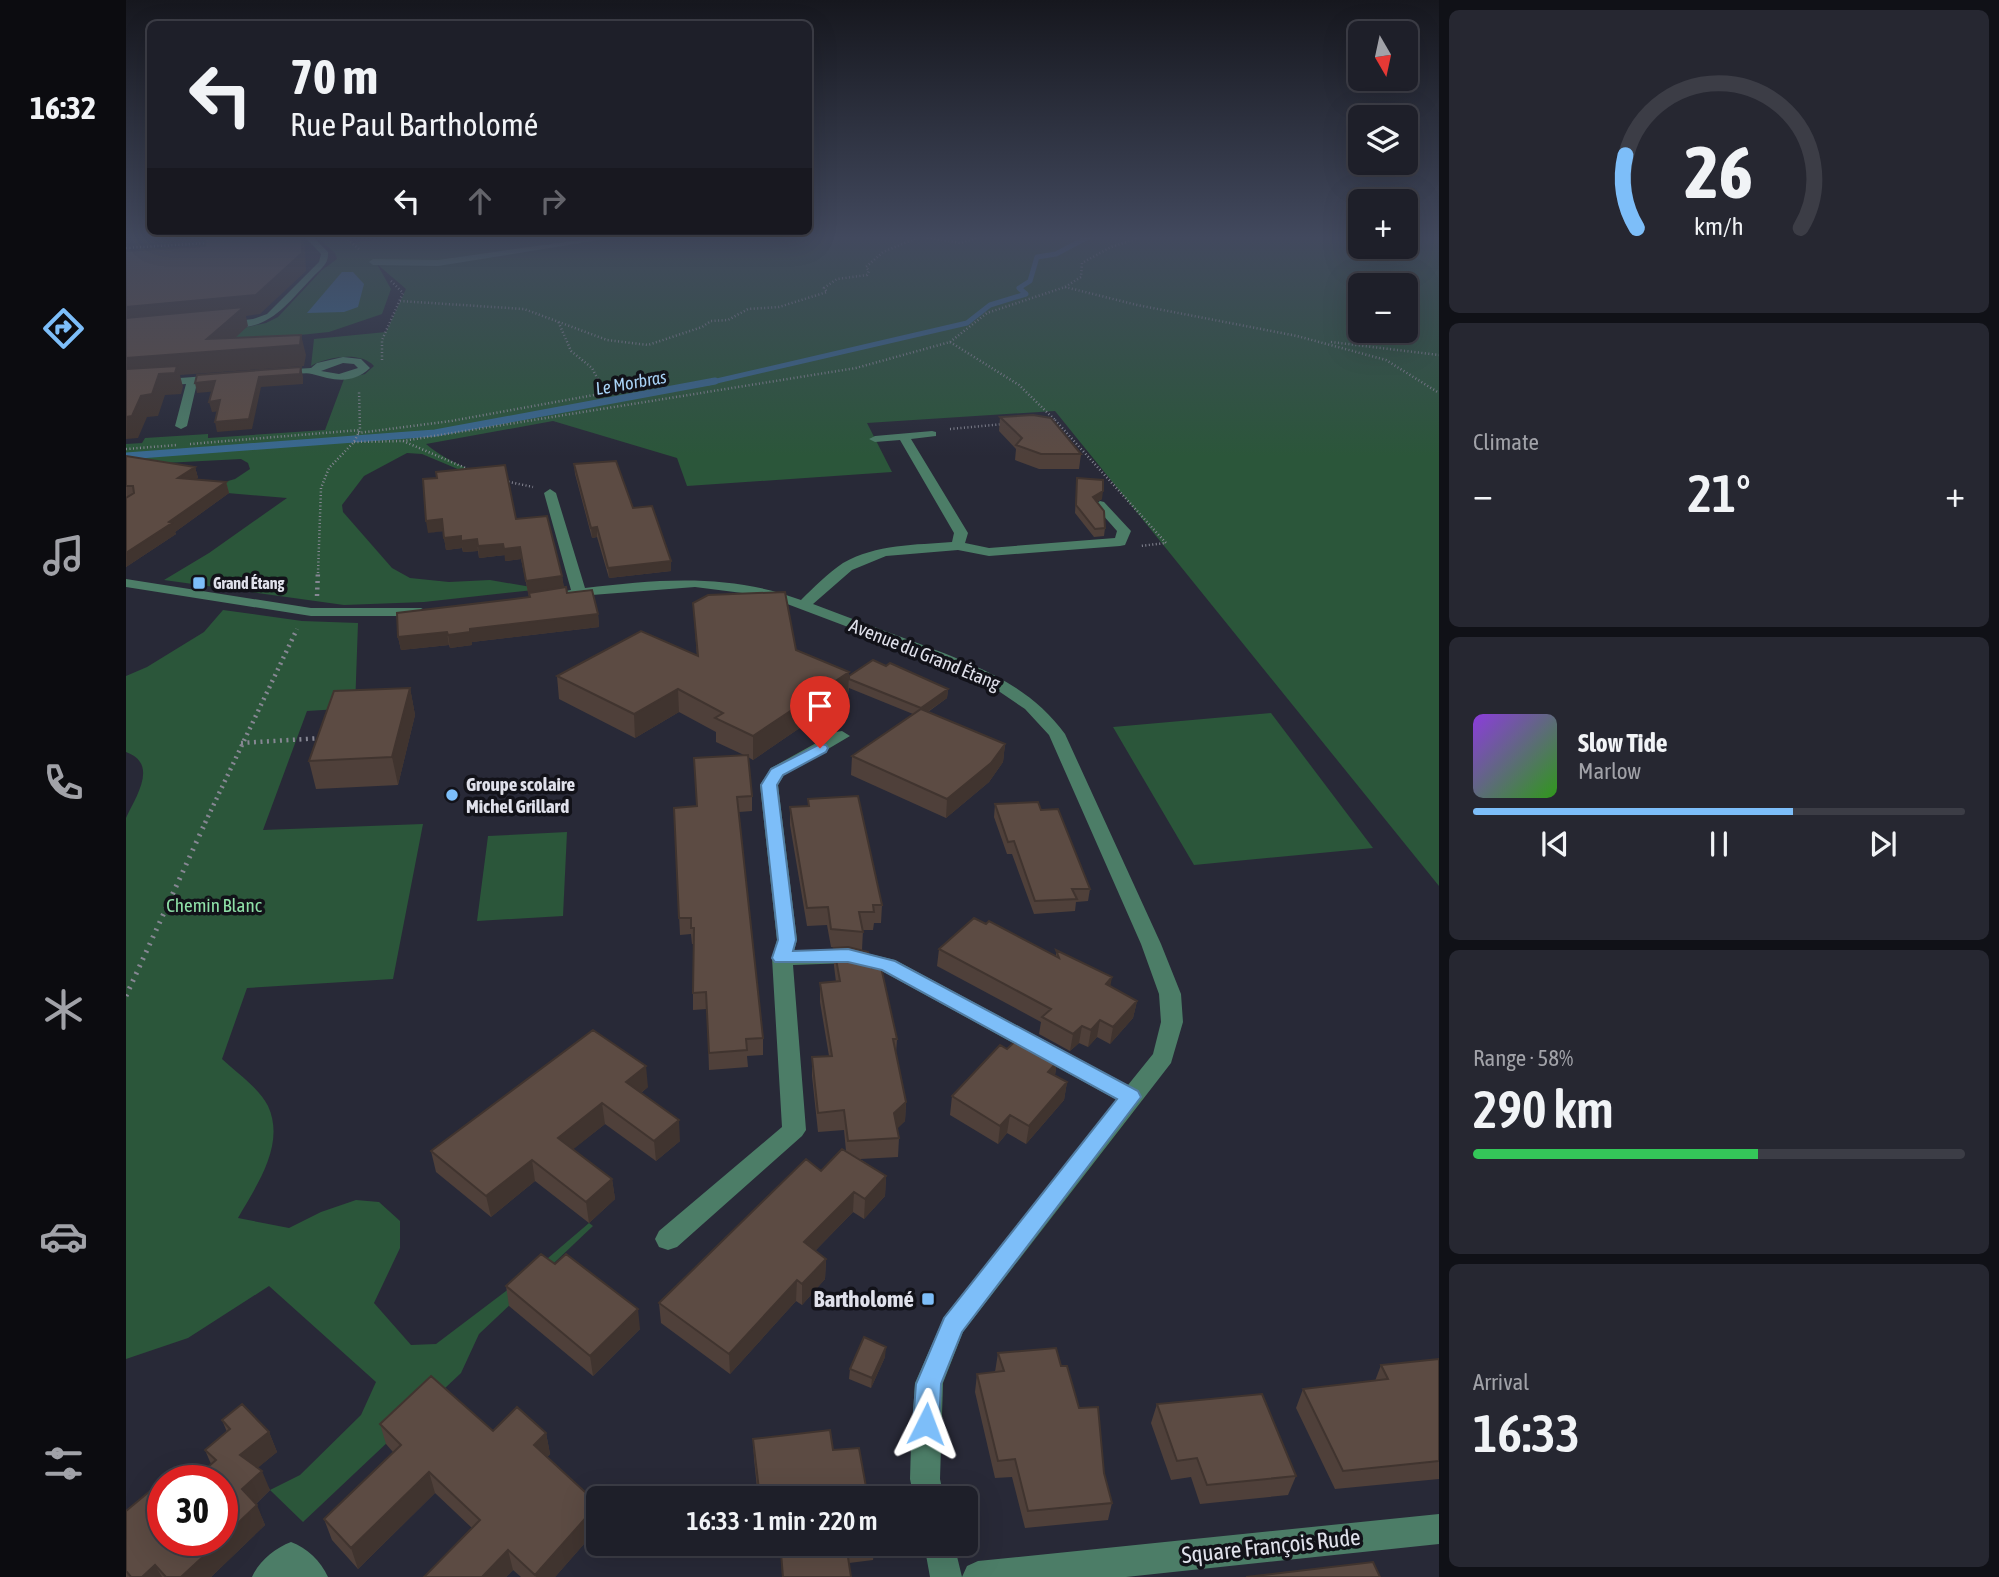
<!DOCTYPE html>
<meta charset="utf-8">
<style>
:root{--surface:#1e1f29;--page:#262731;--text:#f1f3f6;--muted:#a1a2a8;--line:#3c3d46;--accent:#7dbef9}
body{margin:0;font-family:"Asap Condensed",sans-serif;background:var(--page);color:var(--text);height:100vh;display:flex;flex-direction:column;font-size:26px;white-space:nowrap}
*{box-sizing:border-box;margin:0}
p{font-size:23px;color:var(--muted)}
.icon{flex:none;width:38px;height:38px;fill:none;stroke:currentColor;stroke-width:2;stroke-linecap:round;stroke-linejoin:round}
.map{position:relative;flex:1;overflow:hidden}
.panel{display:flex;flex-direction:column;gap:10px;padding:10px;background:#101117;width:560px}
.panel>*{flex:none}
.hud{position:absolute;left:21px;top:21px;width:665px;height:214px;border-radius:10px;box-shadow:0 7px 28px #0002,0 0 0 2px var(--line);background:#1e1f29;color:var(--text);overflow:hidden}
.needle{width:46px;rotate:171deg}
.buttons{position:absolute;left:1222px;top:21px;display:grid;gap:14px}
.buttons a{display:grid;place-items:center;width:70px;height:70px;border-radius:10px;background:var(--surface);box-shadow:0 7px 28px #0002,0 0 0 2px var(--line);font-size:35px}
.speed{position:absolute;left:21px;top:1465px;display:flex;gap:14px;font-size:35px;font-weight:700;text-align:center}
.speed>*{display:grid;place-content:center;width:91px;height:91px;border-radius:50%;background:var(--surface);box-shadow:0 7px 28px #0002,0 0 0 2px var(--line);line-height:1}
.speed .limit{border:10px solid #d22;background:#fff;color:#111}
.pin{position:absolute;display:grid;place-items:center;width:60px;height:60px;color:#fff;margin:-72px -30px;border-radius:50% 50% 50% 0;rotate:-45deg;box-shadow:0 0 7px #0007}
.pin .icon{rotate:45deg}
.me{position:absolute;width:77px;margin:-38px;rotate:3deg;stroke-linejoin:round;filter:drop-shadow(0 0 5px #0008)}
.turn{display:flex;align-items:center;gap:24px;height:147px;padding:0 28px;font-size:32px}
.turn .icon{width:91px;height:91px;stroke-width:2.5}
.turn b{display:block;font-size:49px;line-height:60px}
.lanes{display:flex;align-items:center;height:66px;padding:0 28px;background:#0003;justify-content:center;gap:35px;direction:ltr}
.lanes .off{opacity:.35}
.big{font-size:52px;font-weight:600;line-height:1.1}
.panel .card{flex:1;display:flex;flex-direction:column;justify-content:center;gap:10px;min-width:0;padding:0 24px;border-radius:10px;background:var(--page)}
.panel .dial{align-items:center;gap:0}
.dial svg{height:182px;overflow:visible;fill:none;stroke:var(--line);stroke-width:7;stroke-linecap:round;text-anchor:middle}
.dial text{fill:var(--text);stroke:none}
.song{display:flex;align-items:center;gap:21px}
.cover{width:84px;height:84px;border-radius:10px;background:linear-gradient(135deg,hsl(270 70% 55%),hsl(110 70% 35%))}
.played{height:7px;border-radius:4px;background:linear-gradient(90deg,var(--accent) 65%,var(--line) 65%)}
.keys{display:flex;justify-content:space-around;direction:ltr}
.heat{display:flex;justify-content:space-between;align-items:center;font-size:38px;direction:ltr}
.charge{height:10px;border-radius:5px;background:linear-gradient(90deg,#34c759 58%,var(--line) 0)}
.trip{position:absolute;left:460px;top:1486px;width:392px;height:70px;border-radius:10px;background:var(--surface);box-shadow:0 7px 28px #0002,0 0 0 2px var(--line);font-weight:600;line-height:70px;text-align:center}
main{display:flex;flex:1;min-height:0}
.tabs{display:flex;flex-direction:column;width:126px;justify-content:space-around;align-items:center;background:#0c0c10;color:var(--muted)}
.tabs .icon{width:49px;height:49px}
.tabs .selected{color:var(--accent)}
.tabs b{font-size:32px;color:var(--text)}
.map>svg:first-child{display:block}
</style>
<main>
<nav class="tabs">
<b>16:32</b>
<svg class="icon selected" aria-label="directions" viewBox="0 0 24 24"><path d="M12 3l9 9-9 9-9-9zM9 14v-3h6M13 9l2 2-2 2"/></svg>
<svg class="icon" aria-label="music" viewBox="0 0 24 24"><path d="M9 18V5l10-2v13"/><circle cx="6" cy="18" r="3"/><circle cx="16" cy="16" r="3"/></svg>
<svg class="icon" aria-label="phone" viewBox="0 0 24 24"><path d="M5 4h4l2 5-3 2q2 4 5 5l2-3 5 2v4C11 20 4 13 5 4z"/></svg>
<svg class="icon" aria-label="climate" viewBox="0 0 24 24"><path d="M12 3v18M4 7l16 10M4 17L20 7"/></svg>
<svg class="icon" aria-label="car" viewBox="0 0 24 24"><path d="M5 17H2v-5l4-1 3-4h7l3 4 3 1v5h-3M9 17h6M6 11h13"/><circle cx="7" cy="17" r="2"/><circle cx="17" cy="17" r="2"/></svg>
<svg class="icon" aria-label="filters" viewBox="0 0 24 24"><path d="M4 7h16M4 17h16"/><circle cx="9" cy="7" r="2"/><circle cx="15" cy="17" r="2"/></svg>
</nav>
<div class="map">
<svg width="1313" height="1577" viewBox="0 0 1313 1577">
<rect width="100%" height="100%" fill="#282937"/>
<path fill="#2b563a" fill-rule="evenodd" d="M191 237H219L226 243 272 237H1234V247H1279V237H1313V886L929 411 741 423 766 472 561 486 551 458 427 421 300 444C315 457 337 467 356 475 365 478 376 476 384 482L365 483 296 454 281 453 238 476 216 505 217 512 266 568 284 578 323 582 364 580 417 589 298 602 218 605 38 580 83 553 161 498 78 491 77 488 109 479 124 469 122 463 115 459 0 465V444L16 443 19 438 82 434V438L199 430 218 379 239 374 248 366C234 351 201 357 185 366L188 339 260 332 280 289 251 264 265 289 256 314 203 332 0 353 140 323 152 317 196 270 211 259 209 253ZM1234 285H1279V331H1234Z
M97 610 176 621 232 623 229 708 181 711 137 830 297 824 267 979 121 988 96 1059C111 1073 133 1088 142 1106 160 1145 130 1186 112 1218L163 1228 195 1212 230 1200 253 1202 274 1221V1248L248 1303 285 1345 310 1344 408 1270 463 1223 467 1226 353 1334 335 1373 177 1522 144 1490 174 1475 235 1415 250 1382 143 1286 62 1338 0 1359V818C10 796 33 764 0 752V676L21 667 78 632Z
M1145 713 1247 848 1068 865 987 727Z
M441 832 437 916 351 921 362 836Z"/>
<path fill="#396990" d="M216 272H227L238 284 232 307 218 312 181 313Z"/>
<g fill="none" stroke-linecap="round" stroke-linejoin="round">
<path stroke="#396990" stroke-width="5" d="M582 383 841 323 864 305 900 294 893 288 904 281 911 257 930 254 962 237"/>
<path stroke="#396990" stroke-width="7" d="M0 456 309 433 589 381"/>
<path stroke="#868793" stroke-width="2.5" stroke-dasharray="1 2.5" stroke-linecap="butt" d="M219 237 234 250
M798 237 835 243 853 237
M0 248 82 243
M939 287 1011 305 1171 336 1260 360 1313 393
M274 301 398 309 481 340 522 345 576 327 585 321 602 320 622 309 653 307 701 292 698 288 711 279 741 275 743 271 740 267 757 252 793 237
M824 342 861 313 939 287 955 277 956 263 985 247 1016 237
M1205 342 1313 355
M256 360V340L277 293 265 281
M929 420 1040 543 1014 546
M824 429 878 424
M232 433 325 421 479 393 466 368 445 351 432 321
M277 441 730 368 824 342 893 385 929 420 922 421
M228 442 277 441 344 470
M64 444 234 430
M0 449 51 445
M379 481 407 487
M192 573 195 488 203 468 228 442 234 430 233 390"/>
<path stroke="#868793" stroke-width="4.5" stroke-dasharray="2 4.5" stroke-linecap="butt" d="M191 596 192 571
M115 743 196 738
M79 823 171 629"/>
<path stroke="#868793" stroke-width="5" stroke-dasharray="2 6" stroke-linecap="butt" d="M0 996 80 821"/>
<path fill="#4c7d67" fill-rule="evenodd" d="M179 237H187L202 252C203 265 194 269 186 278 157 308 142 333 95 327V323L127 319 141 314 193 262 195 254Z
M475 237H492L312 266 247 265 243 262 247 259 312 260Z
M217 357 235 359 244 368C226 385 207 380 186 374 174 371 159 380 148 373L153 370 185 368 191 363ZM217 363 228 364 232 368 213 374 195 371Z
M94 375 99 378 98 380 71 383 61 426 55 429 49 426 60 384 0 388V382Z
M806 431 810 432V436L785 439 842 533 839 543 863 548 989 538 991 531 968 505 974 501 978 502 1005 531 999 545 994 546 863 556 832 550 760 556 726 570 687 604C722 617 758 631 794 644 849 665 903 684 939 734L1035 944 1055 994 1057 1022 1045 1063 837 1332 817 1383 814 1479 818 1498H788L784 1479 785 1445 789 1383 818 1317 991 1100 756 971 722 963 667 965 680 1130 676 1136 551 1247 542 1250 533 1247 529 1239 533 1231 656 1127 646 958 651 940 634 785 645 768 710 732 716 731 724 736 658 775 652 785 671 940 668 951 722 949 769 960 1002 1085 1027 1054 1035 1022 1033 994 1015 944 923 735 899 709 849 675 640 596 569 587 440 597V591L445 590 418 493 424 489 430 493 459 588C533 579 603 573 675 600 688 587 702 573 717 563 750 544 790 545 826 542L828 533 774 440 749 442 743 439 749 436Z
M0 579 185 608H295L302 612 295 616H185L0 587Z
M1313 1514V1544L1000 1577H836L841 1566 852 1561Z
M165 1542C181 1548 195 1561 202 1577H126C133 1561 149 1548 165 1542Z
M798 1544H828L836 1577H804Z"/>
</g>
<path fill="#4f403a" d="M874 417 955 454 953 469H913L889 460 890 449 873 431Z
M0 456 69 467 72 478 69 479 100 482 103 493 49 532 50 534 0 567V498L1 497H0Z
M448 464 507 508 545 571 483 578 471 537 466 538 449 474Z
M951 478 976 499 971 502 979 528 978 536 968 537 949 513Z
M390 519 436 576 438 588 441 593 472 614 473 627 346 642V645L324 648 323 645 275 650 272 637 403 597 395 559 379 561V555L353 558 352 551 337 552 336 548 320 550 317 531 302 533Z
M567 603 670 650 723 672V676L760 666 822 689 821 698 802 712 879 744 877 762 863 782 820 818 725 775 726 756 787 714 723 688 722 695 627 760 622 757 626 796V811L613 812 637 1038V1055L621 1056 622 1067 583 1070 581 1009 567 1010V993L568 944H566L565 934 554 935 548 808 571 806 618 755 590 742V732L553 712 509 738 433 699 431 676 571 656Z
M284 688 289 715 272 785 190 789 183 761Z
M682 799 756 905 755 923H748L747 930H737L736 950 732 949 746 968 771 1039 770 1054 780 1102 779 1121 771 1128 773 1138 772 1157 734 1159 760 1176 759 1196 738 1219 727 1212 689 1251 700 1259 699 1279 676 1305 670 1301 604 1374 535 1323 533 1303 695 1171 720 1151 718 1130 692 1132 686 1076V1057L703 1056 694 1002V983L710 982 708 966V948H711L705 947 701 925 681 926 664 825V807L682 806Z
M869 804 915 810 964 889 962 901 950 902 949 911 908 914 886 854H881L868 817Z
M813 949 930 956V950L985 987 1011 1001 1007 1018 984 1044 971 1037 962 1047 953 1043 944 1051 913 1034 915 1022 811 966Z
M881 1049 931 1050 929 1061 931 1062 929 1075 941 1082 938 1100 900 1144 881 1133 872 1144 824 1115 826 1096Z
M522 1087 515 1093 554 1141 530 1161 479 1124 447 1149 486 1179 489 1199 463 1223 409 1181 365 1217 310 1172 305 1151Z
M380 1286 514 1329 467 1376 383 1306Z
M872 1353 935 1366 978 1473 986 1503 982 1520 899 1528 886 1477 869 1478 849 1392 851 1374 869 1372Z
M759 1357 745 1388 723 1379 724 1369Z
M1313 1359V1479L1209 1489 1170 1408 1177 1389 1249 1381 1255 1365Z
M1031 1404 1170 1476 1162 1495 1074 1504 1065 1477 1045 1480 1025 1423Z
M96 1420 143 1432 151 1452 131 1468 144 1490 130 1504 139 1525 85 1577H0V1511L37 1540 85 1464 79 1450 101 1432Z
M254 1424 367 1431 420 1433 424 1454 421 1457 472 1504V1528L429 1577H395L387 1570 380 1577H298L346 1528 309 1493 232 1569 206 1540 198 1519 267 1452 260 1444Z
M627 1439 707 1450 742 1498H632L628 1459Z
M669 1544H749L747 1560 723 1563 725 1577H656L655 1553 670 1551Z"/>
<path fill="#40342f" d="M177 237 179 248 180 271 134 314 120 316 122 326 95 351 175 335 180 355 178 366 54 375 57 387 55 394 39 395 32 416 21 417 12 438 0 439V307Z
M175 367 177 377V384L135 387 126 429 91 432 89 422 133 377Z
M89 381 92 391 71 393 69 383Z
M94 400 96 411 86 412 83 402Z
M69 467 72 478 55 489 52 478Z
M100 482 103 493 49 532 50 534 0 567V553Z
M977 491 976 499 965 505 967 497Z
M316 519 318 531 302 533 300 521Z
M471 527V537L466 538 465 528Z
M335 536 336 548 320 550 318 538Z
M351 539 352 551 337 552 335 541Z
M377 544 379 555 353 558 352 546Z
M394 547 395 559 379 561 378 549Z
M545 561V571L483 578 482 568Z
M436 576 438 588 402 593 400 581Z
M472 614 473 627 346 642V645L324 648 322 635 344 629Z
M321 632 323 645 275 650 272 637Z
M723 672 722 695 627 760V736Z
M284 688 289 715 272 785 266 757Z
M552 689 553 712 509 738 508 714Z
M822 689 821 698 794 717 795 708Z
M879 744 877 762 863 782 820 818 821 799Z
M986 977 983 994 980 984Z
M1011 1001 1007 1018 984 1044 987 1027Z
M974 1020 971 1037 962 1047 965 1030Z
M956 1026 953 1043 944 1051 947 1034Z
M931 1050 928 1066 931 1062 928 1081 919 1090 923 1058Z
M520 1066 522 1087 502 1103 500 1082Z
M941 1082 938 1100 900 1144 903 1126Z
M780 1102 779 1121 767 1133 768 1113Z
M476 1103 479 1124 435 1159 432 1138Z
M884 1115 881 1133 872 1144 874 1126Z
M553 1120 554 1141 530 1161 528 1141Z
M406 1160 409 1181 365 1217 360 1196Z
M760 1176 759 1196 738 1219 739 1199Z
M486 1179 489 1199 463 1223 460 1202Z
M728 1192 727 1212 677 1263 678 1242Z
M700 1259 699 1279 676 1305V1284Z
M671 1280 670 1301 604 1374 603 1354Z
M512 1309 514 1329 467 1376 464 1356Z
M760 1347 759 1357 745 1388 746 1378Z
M143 1432 151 1452 123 1475 114 1455Z
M420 1433 424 1454 412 1466 408 1445Z
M136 1471 144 1490 125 1508 116 1489Z
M303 1472 309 1493 232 1569 225 1548Z
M472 1504V1528L429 1577H410L409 1575Z
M131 1505 139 1525 85 1577H55L95 1540H96V1538Z
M382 1550 387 1570 380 1577H356Z
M29 1565 36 1577H16Z"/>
<path fill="#5c4b43" stroke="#40342f" stroke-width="2" d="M80 237H176V253L130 295 0 307V251L79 246Z
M118 307 81 339 175 335 174 345 0 358V318Z
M51 366 49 373 33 374 26 394 15 396 6 416 0 417V369Z
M175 367 174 374 133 377 123 419 89 422 94 400 83 402 89 381 69 383 71 375Z
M907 415 925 418 955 454H915L890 445 896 438 874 417Z
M0 456 69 467 52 478 100 482 43 522 46 523 0 553V498L8 493 7 486H0Z
M490 461 507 508 526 506 545 561 482 568 471 527 465 528 448 464Z
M379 465 390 519 421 516 436 576 400 581 394 547 378 549 377 544 352 546 351 539 335 541V536L318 538 316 519 300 521 297 479 311 478 310 472Z
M951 478 977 480V491L967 497 978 511 979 528 969 529 950 505Z
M440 587 441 593 466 590 472 614 344 629V632L322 635 321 632 272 637 271 613 404 597 403 593Z
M659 592 670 650 723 672 627 736 589 718 597 713 552 689 508 714 431 676 515 631 572 656 567 603 582 595Z
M747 660 760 666 764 663 822 689 795 708 723 679V676Z
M284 688 266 757 183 761 208 691Z
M795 709 879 744 865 763 821 799 726 756Z
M622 755 626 796 611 797 637 1038 620 1039 621 1050 583 1053 580 992 567 993 568 928H565V918H553L548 808 571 806 568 758Z
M732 796 756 905H747L748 912H733L737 932 705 929 702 907 681 908 664 807 683 806 682 799Z
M912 802 915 810 932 809 964 889H946L951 899 909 901 888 841 882 842 869 804Z
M848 918 860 924 863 921 933 958 930 950 986 977 980 984 1011 1001 987 1027 974 1020 965 1030 956 1026 947 1034 916 1017 925 1009 813 949Z
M722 947 742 952 746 968 755 967 771 1039H767L780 1102 768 1113 773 1138 722 1141 718 1110 692 1113 686 1057 706 1056 694 983 714 981 708 948Z
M467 1030 520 1066 500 1082 553 1120 528 1141 476 1103 432 1138 486 1179 460 1202 406 1160 360 1196 305 1151Z
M898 1033 931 1050 923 1058 931 1062 922 1072 941 1082 903 1126 884 1115 874 1126 826 1096 874 1045 881 1049Z
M716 1149 760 1176 739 1199 728 1192 678 1242 700 1259 676 1284 671 1280 603 1354 533 1303 680 1159 695 1171Z
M415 1254 429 1264 440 1254 512 1309 464 1356 380 1286Z
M738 1337 760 1347 746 1378 724 1369Z
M930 1348 935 1366H941L953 1408 972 1407 978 1473 986 1503 902 1511 889 1459 872 1461 851 1374 878 1371 872 1353Z
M1313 1359V1461L1217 1471 1177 1389 1262 1379 1255 1365Z
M305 1376 367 1431 391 1407 420 1433 408 1445 472 1504 409 1575 382 1550 356 1577H298L354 1520 303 1472 225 1548 198 1519 275 1445 254 1424Z
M1136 1394 1170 1476 1081 1485 1071 1458 1051 1461 1031 1404Z
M116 1404 143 1432 114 1455 136 1471 116 1489 131 1505 96 1538V1480H67L90 1460 79 1450 104 1429 96 1420Z
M704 1430 707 1450 733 1448 742 1498H634L627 1439Z
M36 1481 37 1540H95L55 1577H40L29 1565 16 1577H5L0 1571V1511Z
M672 1544H723H720L725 1577H657L655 1553 673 1551Z
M1247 1562 1254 1577H1120Z"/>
<linearGradient id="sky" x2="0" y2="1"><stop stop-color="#16171e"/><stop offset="0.52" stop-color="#42495e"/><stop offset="1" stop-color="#42495e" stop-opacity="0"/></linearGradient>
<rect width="1313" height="457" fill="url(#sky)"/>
<path fill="#7dbef9" stroke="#517ca2" stroke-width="2" d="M694 744 700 745 702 748 700 752 657 775 651 785 670 940 667 951 722 949 769 961 1012 1091 1015 1097 836 1332 815 1384 813 1424 809 1433 800 1437 791 1433 787 1424 790 1384 818 1318 991 1099 756 970 722 962H649L646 958 652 940 635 785 645 769Z"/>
<g fill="#7dbef9" stroke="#121219" stroke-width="2.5">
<rect x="66" y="576" width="14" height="14" rx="3.5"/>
<circle cx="326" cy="795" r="7"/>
<rect x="795" y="1292" width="14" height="14" rx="3.5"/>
</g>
<g text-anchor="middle" stroke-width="7" stroke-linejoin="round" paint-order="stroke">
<g font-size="16" font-weight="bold" fill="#e0e1eb" stroke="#121219" text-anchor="start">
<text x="87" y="589">Grand Étang</text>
</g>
<g font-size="18" font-style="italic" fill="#a9d3f7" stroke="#121219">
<text transform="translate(505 383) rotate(-10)" y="6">Le Morbras</text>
</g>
<g font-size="19" fill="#e0e1eb" stroke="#121219">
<text transform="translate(799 654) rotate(22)" y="7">Avenue du Grand Étang</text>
</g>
<g font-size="19" font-weight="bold" fill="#e0e1eb" stroke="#121219" text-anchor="start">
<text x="340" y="791">Groupe scolaire<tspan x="340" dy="22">Michel Grillard</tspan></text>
</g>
<g font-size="19" fill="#8fe0a8" stroke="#121219">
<text x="88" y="912">Chemin Blanc</text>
</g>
<g font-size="23" font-weight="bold" fill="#e0e1eb" stroke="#121219" text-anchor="end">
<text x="788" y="1307">Bartholomé</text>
</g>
<g font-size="23" fill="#e0e1eb" stroke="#121219">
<text transform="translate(1145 1546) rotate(-6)" y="8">Square François Rude</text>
</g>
</g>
</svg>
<div class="buttons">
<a><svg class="needle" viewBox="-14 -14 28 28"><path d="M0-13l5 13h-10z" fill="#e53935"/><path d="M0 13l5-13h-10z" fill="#a1a2a8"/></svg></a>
<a><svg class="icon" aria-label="layers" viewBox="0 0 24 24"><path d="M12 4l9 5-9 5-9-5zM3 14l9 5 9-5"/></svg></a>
<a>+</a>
<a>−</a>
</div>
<div class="speed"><div class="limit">30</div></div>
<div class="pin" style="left:694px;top:748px;background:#d93025"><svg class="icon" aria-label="arrive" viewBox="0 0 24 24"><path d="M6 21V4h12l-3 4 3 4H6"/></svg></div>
<svg class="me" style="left:800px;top:1424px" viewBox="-20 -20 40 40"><path d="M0-17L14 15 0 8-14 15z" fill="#7dbef9" stroke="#fff" stroke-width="4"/></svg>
<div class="trip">16:33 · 1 min · 220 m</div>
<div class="hud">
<div class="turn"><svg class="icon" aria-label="left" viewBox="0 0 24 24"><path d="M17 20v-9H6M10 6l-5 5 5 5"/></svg><div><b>70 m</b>Rue Paul Bartholomé</div></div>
<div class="lanes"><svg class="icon" aria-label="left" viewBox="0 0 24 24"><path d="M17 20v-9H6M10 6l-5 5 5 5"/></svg><svg class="icon off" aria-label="ahead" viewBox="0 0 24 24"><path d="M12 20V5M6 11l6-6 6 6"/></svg><svg class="icon off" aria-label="right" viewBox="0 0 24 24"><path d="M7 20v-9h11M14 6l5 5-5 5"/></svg></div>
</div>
</div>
<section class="panel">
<div class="card dial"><svg viewBox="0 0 100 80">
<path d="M14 69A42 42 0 1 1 86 69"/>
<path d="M14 69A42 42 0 0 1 9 37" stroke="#7dbef9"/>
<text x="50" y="56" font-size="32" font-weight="700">26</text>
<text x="50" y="72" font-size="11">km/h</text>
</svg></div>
<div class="card"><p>Climate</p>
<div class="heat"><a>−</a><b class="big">21°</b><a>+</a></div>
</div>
<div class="card">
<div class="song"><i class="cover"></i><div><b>Slow Tide</b><p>Marlow</p></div></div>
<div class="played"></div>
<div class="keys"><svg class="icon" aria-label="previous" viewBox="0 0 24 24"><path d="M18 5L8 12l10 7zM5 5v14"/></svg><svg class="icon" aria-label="pause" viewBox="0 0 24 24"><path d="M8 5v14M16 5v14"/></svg><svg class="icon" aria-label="next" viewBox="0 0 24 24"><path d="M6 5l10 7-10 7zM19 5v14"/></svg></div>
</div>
<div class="card"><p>Range · 58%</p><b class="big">290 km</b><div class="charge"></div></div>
<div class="card"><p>Arrival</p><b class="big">16:33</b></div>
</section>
</main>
